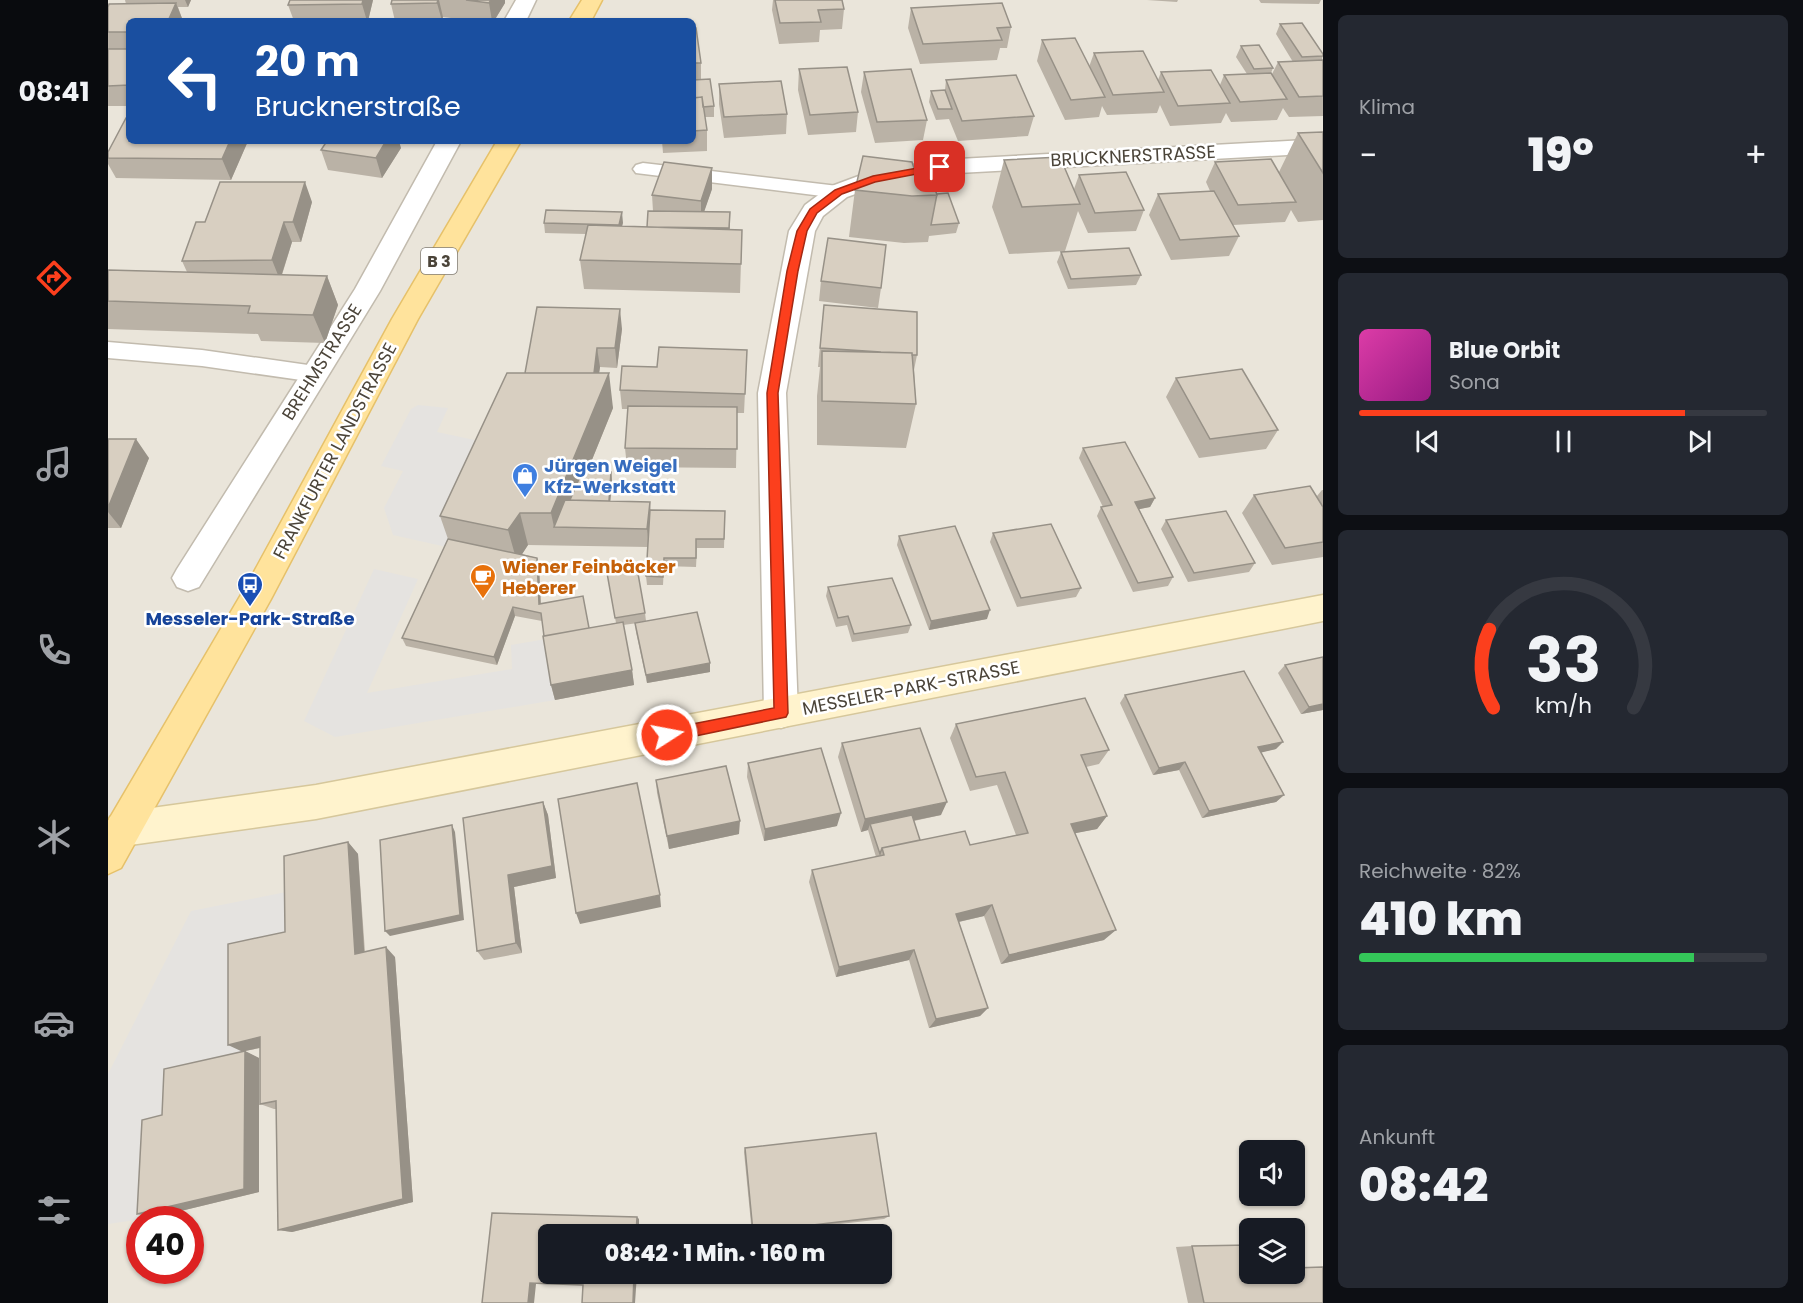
<!DOCTYPE html>
<html lang="de">
<meta charset="utf-8">
<style>
:root{--surface:#171b24;--page:#242831;--text:#f1f3f6;--muted:#9ea1a6;--line:#363941;--accent:#fc3f1d}
body{margin:0;font-family:Poppins,sans-serif;background:var(--page);color:var(--text);height:100vh;display:flex;flex-direction:column;font-size:22px;white-space:nowrap}
*{box-sizing:border-box;margin:0}
p{font-size:20px;color:var(--muted)}
.icon{flex:none;width:33px;height:33px;fill:none;stroke:currentColor;stroke-width:2;stroke-linecap:round;stroke-linejoin:round}
.map{position:relative;flex:1;overflow:hidden}
.sheet{display:flex;flex-direction:column;gap:15px;padding:15px;background:#0d0f14;width:480px}
.sheet>*{flex:none}
.hud{position:absolute;left:18px;top:18px;width:570px;height:126px;border-radius:9px;box-shadow:0 2px 4px #0004;background:#1a4fa0;color:#fff;overflow:hidden}
.controls{position:absolute;left:1131px;top:1140px;display:grid;gap:12px}
.controls a{display:grid;place-items:center;width:66px;height:66px;border-radius:9px;background:var(--surface);box-shadow:0 2px 4px #0004;font-size:30px}
.speed{position:absolute;left:18px;top:1206px;display:flex;gap:12px;font-size:30px;font-weight:700;text-align:center}
.speed>*{display:grid;place-content:center;width:78px;height:78px;border-radius:50%;background:var(--surface);box-shadow:0 2px 4px #0004;line-height:1}
.speed .limit{border:9px solid #d22;background:#fff;color:#111}
.pin{position:absolute;display:grid;place-items:center;width:51px;height:51px;color:#fff;margin:-26px;border-radius:12px;box-shadow:0 3px 9px #0006}
.me{position:absolute;width:66px;margin:-33px;rotate:79deg;stroke-linejoin:round;filter:drop-shadow(0 0 4px #0008)}
.turn{display:flex;align-items:center;gap:21px;height:126px;padding:0 30px;font-size:27px}
.turn .icon{width:78px;height:78px;stroke-width:2.5}
.turn b{display:block;font-size:42px;line-height:51px}
.big{font-size:45px;font-weight:800;line-height:1.1}
.sheet .widget{flex:1;display:flex;flex-direction:column;justify-content:center;gap:9px;min-width:0;padding:0 21px;border-radius:9px;background:var(--page)}
.sheet .dial{align-items:center;gap:0}
.dial svg{height:156px;overflow:visible;fill:none;stroke:var(--line);stroke-width:7;stroke-linecap:round;text-anchor:middle}
.dial text{fill:var(--text);stroke:none}
.song{display:flex;align-items:center;gap:18px}
.cover{width:72px;height:72px;border-radius:9px;background:linear-gradient(135deg,hsl(320 70% 55%),hsl(310 70% 35%))}
.played{height:6px;border-radius:3px;background:linear-gradient(90deg,var(--accent) 80%,var(--line) 80%)}
.keys{display:flex;justify-content:space-around;direction:ltr}
.heat{display:flex;justify-content:space-between;align-items:center;font-size:33px;direction:ltr}
.charge{height:9px;border-radius:4px;background:linear-gradient(90deg,#34c759 82%,var(--line) 0)}
.trip{position:absolute;left:430px;top:1224px;width:354px;height:60px;border-radius:9px;background:var(--surface);box-shadow:0 2px 4px #0004;font-weight:800;line-height:60px;text-align:center}
main{display:flex;flex:1;min-height:0}
.dock{display:flex;flex-direction:column;width:108px;justify-content:space-around;align-items:center;background:#090b0e;color:var(--muted)}
.dock .icon{width:42px;height:42px}
.dock .selected{color:var(--accent)}
.dock b{font-size:27px;color:var(--text)}
.map>svg:first-child{display:block}
</style>
<main>
<nav class="dock">
<b>08:41</b>
<svg class="icon selected" aria-label="directions" viewBox="0 0 24 24"><path d="M12 3l9 9-9 9-9-9zM9 14v-3h6M13 9l2 2-2 2"/></svg>
<svg class="icon" aria-label="music" viewBox="0 0 24 24"><path d="M9 18V5l10-2v13"/><circle cx="6" cy="18" r="3"/><circle cx="16" cy="16" r="3"/></svg>
<svg class="icon" aria-label="phone" viewBox="0 0 24 24"><path d="M5 4h4l2 5-3 2q2 4 5 5l2-3 5 2v4C11 20 4 13 5 4z"/></svg>
<svg class="icon" aria-label="climate" viewBox="0 0 24 24"><path d="M12 3v18M4 7l16 10M4 17L20 7"/></svg>
<svg class="icon" aria-label="car" viewBox="0 0 24 24"><path d="M5 17H2v-5l4-1 3-4h7l3 4 3 1v5h-3M9 17h6M6 11h13"/><circle cx="7" cy="17" r="2"/><circle cx="17" cy="17" r="2"/></svg>
<svg class="icon" aria-label="filters" viewBox="0 0 24 24"><path d="M4 7h16M4 17h16"/><circle cx="9" cy="7" r="2"/><circle cx="15" cy="17" r="2"/></svg>
</nav>
<div class="map">
<svg width="1215" height="1303" viewBox="0 0 1215 1303">
<rect width="100%" height="100%" fill="#f6f3ec"/>
<path fill="#eae5da" fill-rule="evenodd" d="M0 0H1215V1303H0ZM21 21H585V141H21ZM1142 1150H1186V1196H1142ZM32 1220H82V1270H32ZM1142 1228H1186V1274H1142ZM441 1234H774V1274H441Z"/>
<path fill="#e5e3e0" d="M310 405 340 408 329 432 390 445 343 548 285 535 276 508 295 471 273 466 303 409Z
M266 569 310 579 259 693 404 669 403 645 438 639 447 700 227 737 196 721Z
M188 890 189 942 134 959 135 1062 52 1126 48 1217 0 1224V1074L83 911Z"/>
<g fill="none" stroke-linecap="round" stroke-linejoin="round">
<defs>
<path id="lane" d="M535 163 730 186 737 188 740 192 737 196 730 198 528 173 525 169 528 165Z
M0 342 94 350 207 366 215 368 218 374 215 380 207 382 94 366 0 358Z"/>
<path id="street" d="M408 0H428L418 21H396Z
M1215 139V153L832 174 770 186 739 197 715 216 707 231 678 393 690 713 685 724 673 728 661 724 656 713 650 393 681 231 697 205 721 187 756 174 832 160Z
M329 141H353L272 291 91 587 80 591 69 587 64 578 69 569 247 289Z"/>
<path id="secondary" d="M1215 595V621L208 819 15 846 2 841 0 822 2 817 15 812 208 785Z"/>
<path id="primary" d="M474 0H494L483 21H461Z
M389 141H413L310 319 163 599 13 868 0 874V821L141 581 284 319Z"/>
</defs>
<use href="#lane" stroke="#c2bbae" stroke-width="3"/>
<use href="#street" stroke="#c2bbae" stroke-width="3"/>
<use href="#secondary" stroke="#d6c79b" stroke-width="3"/>
<use href="#primary" stroke="#e6c16a" stroke-width="3"/>
<use href="#lane" fill="#fff" fill-rule="evenodd"/>
<use href="#street" fill="#fff" fill-rule="evenodd"/>
<use href="#secondary" fill="#fff3cd" fill-rule="evenodd"/>
<use href="#primary" fill="#ffe39c" fill-rule="evenodd"/>
</g>
<path fill="#bab2a6" d="M17 0H83L80 7H70L75 21H21V106H0V7L18 4Z
M265 0 260 21H186L180 5Z
M284 0H397V3L386 21H367L335 17 334 21H287L283 4Z
M665 0H734L736 9 734 29 712 30 711 42 671 44 664 10Z
M1039 0H1070L1069 2Z
M1151 0H1213L1211 4 1153 3Z
M803 8 903 27 899 48H892L889 60 812 64 800 28Z
M1172 24 1215 54 1214 60H1215V116L1181 117 1175 108 1169 120 1123 122 1118 113 1113 123 1062 126 1052 105 1049 113 999 115 994 106 991 117 957 120 929 61 934 40 981 67 986 53 1050 80 1053 72 1112 85 1116 75 1139 74 1128 57 1133 46 1165 68 1163 73 1164 74 1170 62H1185L1168 34Z
M585 28 593 63V79L606 106V117H597L599 130V151L555 153 554 141H585Z
M691 69 750 112 748 132 700 135 690 90Z
M756 72 819 120 815 140 767 143 753 92Z
M838 80 926 116 920 136 850 141 841 119 828 120 821 102 823 91 837 90Z
M611 84 679 114 678 134 616 138 611 104Z
M1215 132V220L1190 222 1183 210 1177 222 1125 225 1131 236 1121 256 1063 260 1041 215 1050 194 1102 191 1098 182 1107 162 1171 172 1190 133Z
M140 141 123 180 8 178 0 164V152Z
M293 148 274 178 220 170 213 150Z
M896 160 966 189 971 175 1036 210 1028 231 980 233 970 211 957 251 901 254 884 207Z
M604 168V189L596 211 622 212V230H634L632 293 476 289 472 260 478 234 437 233 436 223 514 212V226L539 227 545 211 544 195Z
M747 190H813L829 194 851 223 848 233 821 236 820 242 796 243 741 237Z
M204 202 193 242H184L174 275 219 276 230 305 217 343 153 341 150 334 0 329V270L79 272 74 261 97 222Z
M953 252 1033 275 1028 285 960 289 949 262Z
M713 281 773 288 770 308 711 301Z
M716 305 809 355 806 370 808 404 798 448 709 445V396L712 367H710Z
M514 329 509 368 492 367 491 373 505 408 479 472H503L504 481 502 501 542 502V510L617 511 616 548H589L588 567 556 566 555 585H539L538 576 540 547 420 545 414 554 429 558 431 566 433 604 481 628 508 623 499 573 537 613 538 621 602 663V672L539 683 528 632 527 623H530L515 625 524 670 526 685 447 700 443 685 434 621 407 616 389 665 298 646 294 638 340 539 332 516 417 373Z
M639 350 636 413H629L628 468 519 467 517 448 520 409H514L512 390 549 367Z
M1068 378 1170 430 1158 449 1091 458 1058 397Z
M0 439 41 458 13 528H0Z
M975 448 1047 498 1042 507 1031 509 1065 577 1060 586 1025 592 989 516 993 507H995L971 458Z
M1214 490H1215V557L1164 565 1134 513 1146 495 1209 496Z
M1058 520 1147 563 1141 572 1080 582 1053 529Z
M885 533 973 588 968 597 909 607 882 542Z
M791 536 879 619 821 630 789 545Z
M720 587 803 625 800 633 744 642 739 625 728 627 718 596Z
M1177 665 1215 710 1193 714 1170 673Z
M1017 695 1168 749 1153 752 1176 795 1168 802 1094 818 1071 770 1045 775 1012 703Z
M848 724 1001 750 991 764 978 767 999 816 989 829 967 833 996 940 893 964 876 916 851 922 880 1008 872 1016 821 1028 801 960 728 977 701 882 704 870 768 857 760 830 753 832 730 757 734 743 833 815 806 821 812 840 862 845 908 835 889 785 862 791 842 738Z
M640 763 729 826 656 841 639 777Z
M548 780 631 834 561 849 549 793Z
M435 802 440 815 448 878 406 887 414 953 376 960 369 951Z
M240 842 250 854 257 952 287 957 305 1202 184 1232 170 1230 168 1109H166L152 1104V1048L137 1051 151 1058V1192L48 1217 54 1115 134 1052 177 932Z
M637 1148 781 1216 776 1219 644 1234 636 1152Z
M1084 1246 1142 1274 1215 1303H1080L1068 1247Z"/>
<path fill="#979187" d="M77 0H83L80 7Z
M255 0H265L260 21H259L254 4Z
M330 0H331L335 17 334 21 329 3Z
M383 0H397V3L386 21H384L381 3Z
M68 3 75 21H60Z
M122 141H140L123 180 114 159Z
M278 141H291L293 148 274 178 268 158Z
M604 168V189L593 221V201Z
M197 182 204 202 193 242 185 222Z
M514 212 515 223 512 235 511 225Z
M176 222 184 242 172 280 164 260Z
M219 276 230 305 217 343 205 315Z
M512 309 514 329 509 368 507 348Z
M489 348 492 367 486 408 484 389Z
M501 373 505 408 464 509 446 527 443 513Z
M28 439 41 458 13 528 0 512V508Z
M503 472 504 481 501 518 500 509Z
M1047 498 1042 507 1022 511 1027 502Z
M542 502 543 519 541 547 539 529Z
M412 513 420 545 409 562 400 530Z
M429 558 431 566 433 613 431 604Z
M405 607 407 616 389 665 386 657Z
M882 610 879 619 821 630 823 621Z
M602 663V672L539 683 538 675Z
M524 670 526 685 447 700 443 685Z
M1215 704V710L1193 714 1201 707Z
M1175 742 1168 749 1143 755 1150 747Z
M1077 762 1071 770 1045 775 1051 768Z
M1176 795 1168 802 1094 818 1101 811Z
M435 802 440 815 448 878 406 887 414 953 408 943 400 875Z
M839 802 833 815 764 829 762 824 760 830 753 832 757 819Z
M733 813 729 826 656 841 657 829Z
M999 816 989 829 953 836 963 824Z
M632 821 631 834 561 849 559 836Z
M344 825 347 832 356 920 282 936 277 931Z
M240 842 250 854 257 964 247 954Z
M552 895 553 907 472 924 468 913Z
M884 905 876 916 841 924 848 914Z
M1008 930 996 940 893 964 901 955Z
M278 947 287 957 305 1202 184 1232 170 1230Z
M806 950 801 960 728 977 731 967Z
M880 1008 872 1016 821 1028 828 1019Z
M152 1037 165 1045 137 1051 151 1058V1192L48 1217 29 1214 135 1052 120 1045Z
M529 1217 531 1219V1234H528Z
M526 1274H529L527 1303H525Z
M422 1283 428 1284 426 1303H420Z"/>
<path fill="#d8cfc1" stroke="#979187" stroke-width="1.5" d="M182 0H255L254 4 180 5Z
M284 0H330L329 3 283 4Z
M358 0H383L381 3Z
M667 0H734L736 9 710 10 713 22 672 23Z
M68 3 60 21H21V32H0V7L1 4Z
M894 3 903 27 889 28 894 40 815 44 803 8Z
M1194 23 1215 54V56L1194 57 1172 24Z
M585 28H588L593 63H585Z
M967 38 997 97 963 100 934 40Z
M1151 45 1165 68 1146 69 1133 46Z
M0 49H21V85L0 86Z
M1035 51 1056 92 1005 95 986 53Z
M1215 60V96L1191 97 1170 62Z
M739 67 750 112 702 115 691 69Z
M803 69 819 120 769 122 756 72Z
M1103 70 1122 103 1070 106 1053 72Z
M1163 73 1179 99 1132 102 1116 75Z
M908 75 926 116 854 121 838 80Z
M602 79 606 106 595 107 594 97 585 98V80Z
M673 81 679 114 616 117 611 84Z
M837 90 844 109H830L823 91Z
M594 97 599 130 585 131V98Z
M18 118H21V141H122L114 159 0 158V152Z
M1215 132V173L1190 133Z
M219 141H278L268 158 213 150Z
M755 156 804 162 813 190 827 189 829 195 804 196 747 190Z
M952 157 972 204 914 207 896 160Z
M1163 159 1188 202 1130 205 1107 162Z
M556 162 604 168 593 201 544 195Z
M1018 172 1036 210 987 213 971 175Z
M112 182H197L185 222H176L164 260 74 261 88 222H97Z
M1106 191 1131 236 1072 240 1050 194Z
M840 193 851 223 823 225 829 194Z
M438 210 514 212 511 225 436 223Z
M540 211 622 212 621 228 539 227Z
M480 225 634 230 633 264 472 260Z
M720 238 778 245 773 288 713 281Z
M1021 248 1033 275 963 279 953 252Z
M0 270 219 276 205 315 140 313 142 306 0 301Z
M716 305 809 312V355H804V353L773 352 712 348Z
M429 307 512 309 507 348H489L486 373H417Z
M551 347 639 350 637 394 512 390 514 366 549 367Z
M714 351 804 353 808 404 714 401Z
M1134 369 1170 430 1102 439 1068 378Z
M399 373H501L443 513H412L400 530 332 516Z
M520 406 629 407V449L517 448Z
M0 439H28L0 508Z
M1017 442 1047 498 1027 502 1065 577 1030 583 993 507 1004 505 975 448Z
M474 472H503L501 501 462 500Z
M1202 486 1215 507V542L1177 548 1146 495Z
M457 500 542 502 539 529 446 527Z
M542 510 617 511 616 539H588V558H556L555 577 538 576Z
M1118 511 1147 563 1086 573 1058 520Z
M943 524 973 588 913 598 885 533Z
M847 526 882 610 823 621 791 536Z
M340 539 429 558 431 604 475 596 481 628 436 636 433 613 405 607 386 657 294 638Z
M529 568 537 613 507 618 499 573Z
M784 578 803 625 746 634 740 616 730 618 720 587Z
M589 612 602 663 538 675 527 623Z
M515 622 524 670 443 685 435 636Z
M1215 657V704L1201 707 1177 665Z
M1136 671 1175 742 1150 747 1176 795 1101 811 1077 762 1051 768 1017 695Z
M977 698 1001 750 973 755 999 816 963 824 1008 930 901 955 884 905 848 914 880 1008 828 1019 806 950 731 967 704 870 776 855 774 848 857 831 862 845 920 833 897 772 868 777 848 724Z
M812 728 839 802 757 819 734 743Z
M713 748 733 813 657 829 640 763Z
M618 766 632 821 559 836 548 780Z
M529 783 552 895 468 913 450 799Z
M435 802 444 866 400 875 408 943 369 951 355 818Z
M804 815 812 840 774 848 772 854 762 824Z
M344 825 352 915 277 931 272 840Z
M240 842 247 954 278 947 295 1199 170 1230 168 1101 152 1104V1037L120 1045V944L177 932 176 856Z
M137 1051 136 1189 29 1214 34 1120 54 1115 56 1069Z
M768 1133 781 1216 645 1232 637 1148Z
M384 1213 529 1217 528 1234H441V1274H526L525 1303H474L475 1285 422 1283 420 1303H374Z
M1142 1245V1274H1186V1268L1215 1267V1303H1096L1084 1246Z"/>
<path fill="#fc3f1d" stroke="#a42913" stroke-width="1.5" d="M832 164 835 165V169L767 182 734 194 709 213 699 231 690 271 670 393 680 713 678 717 559 742 554 740 552 735 554 731 559 729 666 708 659 393 679 271 689 231 702 209 727 190 765 176Z"/>
<defs>
<symbol id="shop-pin" viewBox="-11 -11 22 30"><path d="M0 17L-7.5 6A9.5 9.5 0 1 1 7.5 6Z" fill="#3f7fe0" stroke="#fff"/><path d="M-5-2.5h2.3a2.7 3.5 0 0 1 5.4 0H5L5.5 6h-11ZM-1.5-2.5h3a1.5 2.3 0 0 0-3 0Z" fill="#fff"/></symbol>
<symbol id="cafe-pin" viewBox="-11 -11 22 30"><path d="M0 17L-7.5 6A9.5 9.5 0 1 1 7.5 6Z" fill="#e8710a" stroke="#fff"/><path d="M-5.5-4.5H6V0H3Q3 3.5 0 3.5H-2.5Q-5.5 3.5-5.5 0ZM3-3.2v2h1.7v-2ZM-6 4.5H4V6H-6Z" fill="#fff"/></symbol>
<symbol id="bus-pin" viewBox="-11 -11 22 30"><path d="M0 17L-7.5 6A9.5 9.5 0 1 1 7.5 6Z" fill="#1a4fb4" stroke="#fff"/><path d="M-5-6H5V4H4V6H2V4H-2V6H-4V4H-5ZM-3.5-4V0h7V-4ZM-3.5 1.2v1.5H-2V1.2ZM2 1.2v1.5H3.5V1.2Z" fill="#fff"/></symbol>
</defs>
<g fill-rule="evenodd">
<use href="#shop-pin" x="402" y="461" width="30" height="40"/>
<use href="#cafe-pin" x="360" y="562" width="30" height="40"/>
<use href="#bus-pin" x="127" y="570" width="30" height="40"/>
</g>
<g text-anchor="middle" stroke-width="5" stroke-linejoin="round" paint-order="stroke">
<rect fill="#fff" stroke="#817c74" stroke-width="1.5" x="313" y="248" width="36" height="26" rx="4.5"/>
<g font-size="16" font-weight="bold" fill="#4b4439">
<text x="331" y="267">B 3</text>
</g>
<g font-size="18" fill="#4b4439" stroke="#fff">
<text transform="translate(1025 156) rotate(-3)" y="6">BRUCKNERSTRASSE</text>
<text transform="translate(214 362) rotate(-58)" y="6">BREHMSTRASSE</text>
<text transform="translate(227 451) rotate(-62)" y="6">FRANKFURTER LANDSTRASSE</text>
<text transform="translate(803 688) rotate(-11)" y="6">MESSELER-PARK-STRASSE</text>
</g>
<g font-size="18" font-weight="bold" fill="#366cbe" stroke="#fff" text-anchor="start">
<text x="436" y="472">Jürgen Weigel<tspan x="436" dy="21">Kfz-Werkstatt</tspan></text>
</g>
<g font-size="18" font-weight="bold" fill="#c56008" stroke="#fff" text-anchor="start">
<text x="394" y="573">Wiener Feinbäcker<tspan x="394" dy="21">Heberer</tspan></text>
</g>
<g font-size="18" font-weight="bold" fill="#164399" stroke="#fff">
<text x="142" y="625">Messeler-Park-Straße</text>
</g>
</g>
</svg>
<div class="controls">
<a><svg class="icon" aria-label="sound" viewBox="0 0 24 24"><path d="M4 9h4l5-4v14l-5-4H4zM17 9q2 3 0 6"/></svg></a>
<a><svg class="icon" aria-label="layers" viewBox="0 0 24 24"><path d="M12 4l9 5-9 5-9-5zM3 14l9 5 9-5"/></svg></a>
</div>
<div class="speed"><div class="limit">40</div></div>
<div class="pin" style="left:832px;top:167px;background:#d93025"><svg class="icon" aria-label="arrive" viewBox="0 0 24 24"><path d="M6 21V4h12l-3 4 3 4H6"/></svg></div>
<svg class="me" style="left:559px;top:735px" viewBox="-20 -20 40 40"><circle r="17" fill="#fc3f1d" stroke="#fff" stroke-width="3"/><path d="M0-11L8 9 0 5-8 9z" fill="#fff"/></svg>
<div class="trip">08:42 · 1 Min. · 160 m</div>
<div class="hud">
<div class="turn"><svg class="icon" aria-label="left" viewBox="0 0 24 24"><path d="M17 20v-9H6M10 6l-5 5 5 5"/></svg><div><b>20 m</b>Brucknerstraße</div></div>
</div>
</div>
<section class="sheet">
<div class="widget"><p>Klima</p>
<div class="heat"><a>−</a><b class="big">19°</b><a>+</a></div>
</div>
<div class="widget">
<div class="song"><i class="cover"></i><div><b>Blue Orbit</b><p>Sona</p></div></div>
<div class="played"></div>
<div class="keys"><svg class="icon" aria-label="previous" viewBox="0 0 24 24"><path d="M18 5L8 12l10 7zM5 5v14"/></svg><svg class="icon" aria-label="pause" viewBox="0 0 24 24"><path d="M8 5v14M16 5v14"/></svg><svg class="icon" aria-label="next" viewBox="0 0 24 24"><path d="M6 5l10 7-10 7zM19 5v14"/></svg></div>
</div>
<div class="widget dial"><svg viewBox="0 0 100 80">
<path d="M14 69A42 42 0 1 1 86 69"/>
<path d="M14 69A42 42 0 0 1 12 29" stroke="#fc3f1d"/>
<text x="50" y="56" font-size="32" font-weight="700">33</text>
<text x="50" y="72" font-size="11">km/h</text>
</svg></div>
<div class="widget"><p>Reichweite · 82%</p><b class="big">410 km</b><div class="charge"></div></div>
<div class="widget"><p>Ankunft</p><b class="big">08:42</b></div>
</section>
</main>
